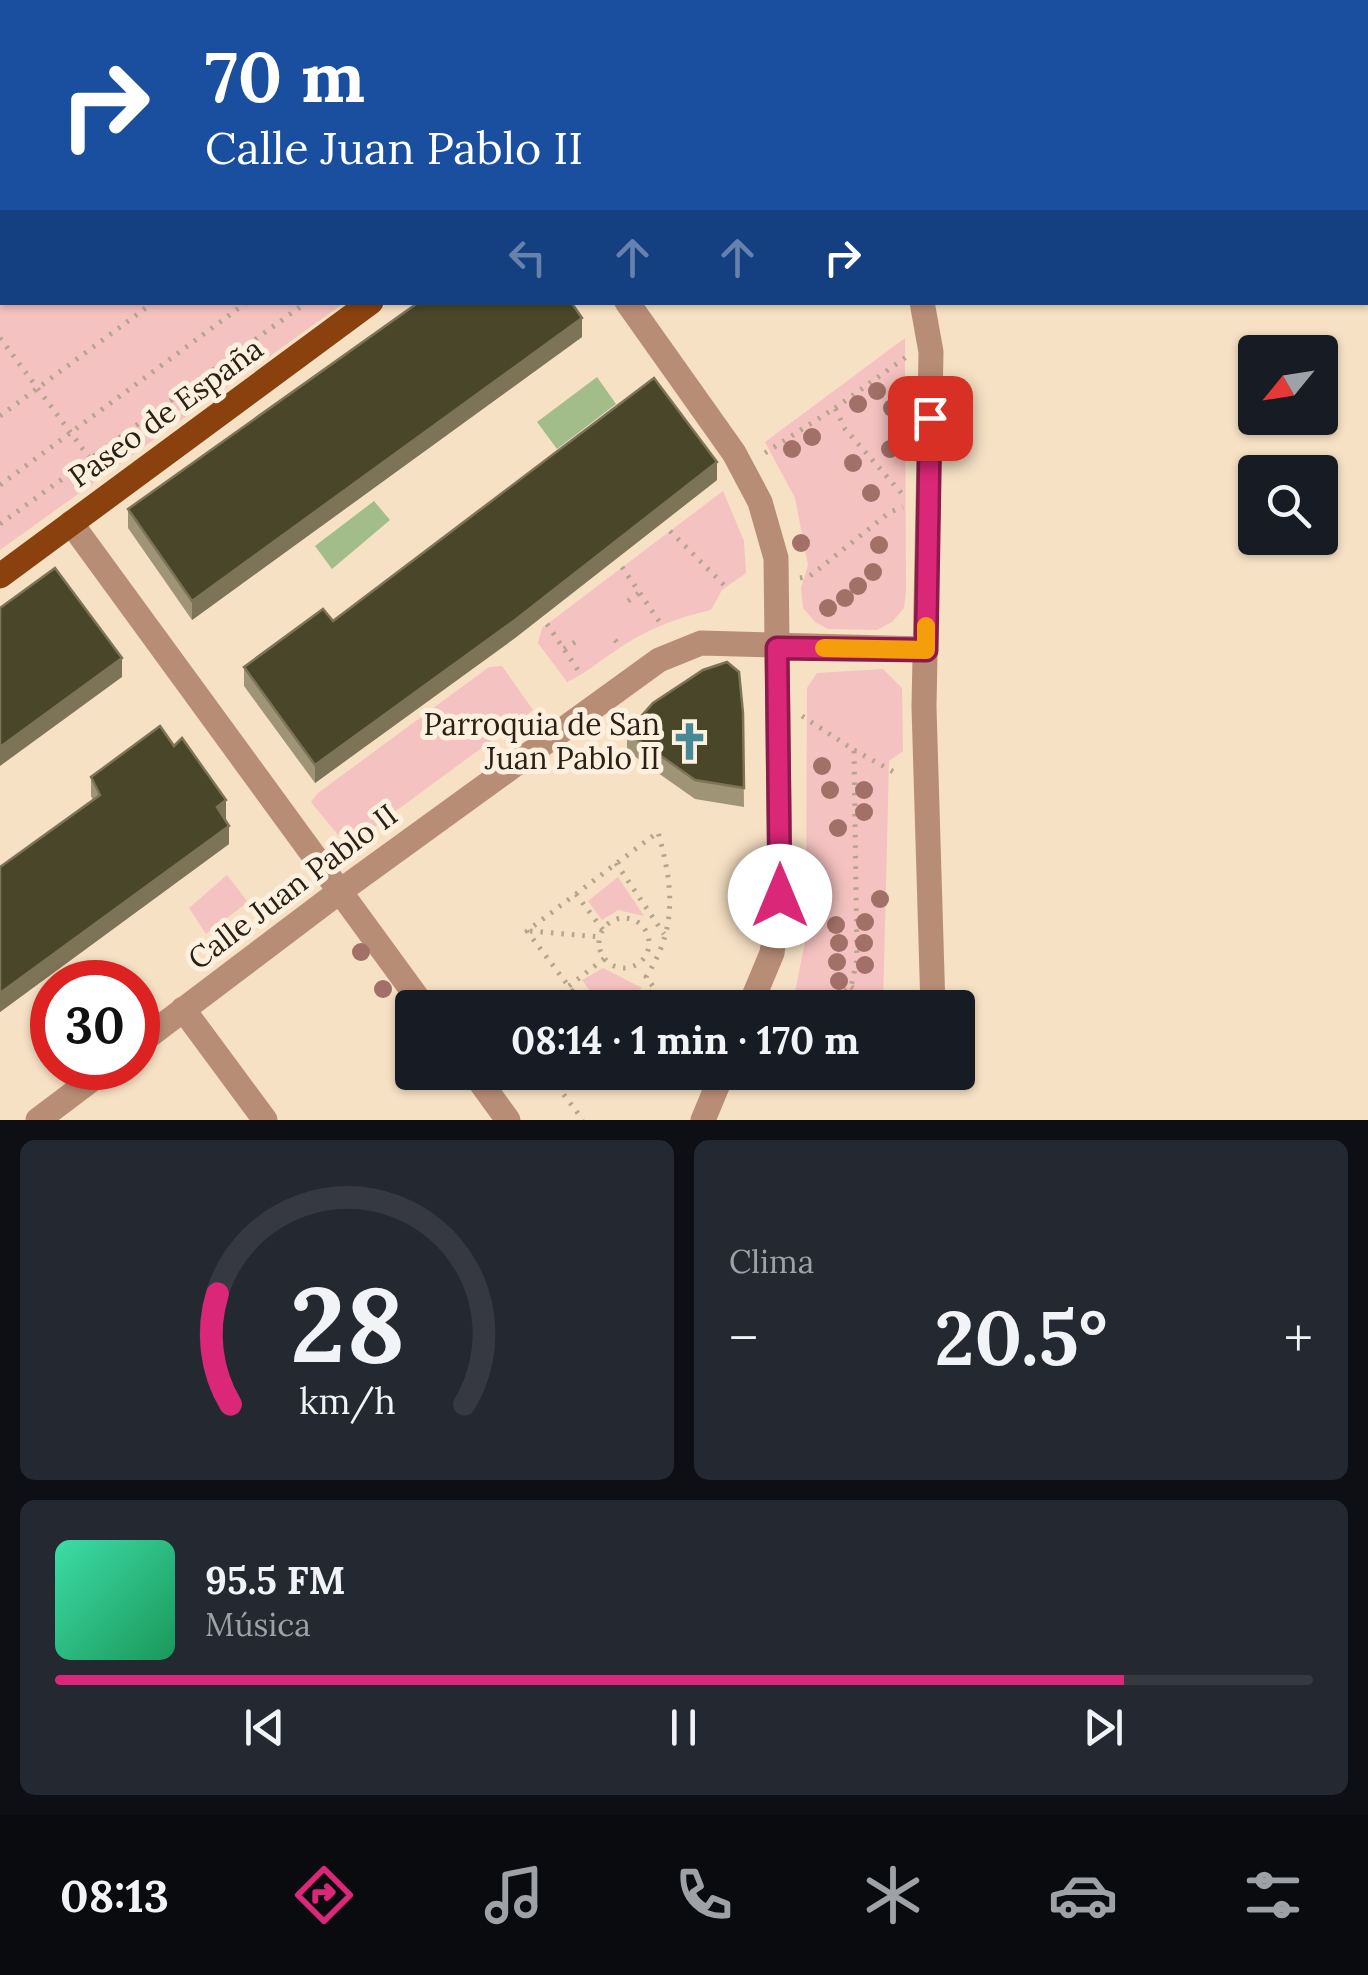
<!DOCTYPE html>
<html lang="es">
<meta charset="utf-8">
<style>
:root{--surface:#171b24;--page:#242831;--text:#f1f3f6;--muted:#9ea1a6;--line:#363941;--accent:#db2777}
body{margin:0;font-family:Lora,serif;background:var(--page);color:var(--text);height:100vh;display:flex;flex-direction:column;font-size:38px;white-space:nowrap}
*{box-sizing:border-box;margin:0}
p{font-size:32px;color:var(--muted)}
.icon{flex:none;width:55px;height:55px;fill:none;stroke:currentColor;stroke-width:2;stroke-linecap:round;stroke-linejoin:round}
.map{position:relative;height:1120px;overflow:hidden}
.sheet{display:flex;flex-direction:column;gap:20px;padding:20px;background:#0d0f14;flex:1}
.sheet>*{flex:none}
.guide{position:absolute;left:0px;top:0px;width:1370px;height:305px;box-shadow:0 2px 8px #0004;background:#1a4fa0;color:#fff;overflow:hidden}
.needle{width:65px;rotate:240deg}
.fabs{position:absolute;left:1238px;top:335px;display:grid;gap:20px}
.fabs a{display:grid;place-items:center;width:100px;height:100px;border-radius:10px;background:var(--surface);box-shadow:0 2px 8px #0004;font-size:50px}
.speed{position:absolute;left:30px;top:960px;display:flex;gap:20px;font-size:50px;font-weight:700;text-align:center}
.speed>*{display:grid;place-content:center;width:130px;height:130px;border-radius:50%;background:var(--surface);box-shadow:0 2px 8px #0004;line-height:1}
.speed .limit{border:15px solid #d22;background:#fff;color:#111}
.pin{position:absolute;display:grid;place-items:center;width:85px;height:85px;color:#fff;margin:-42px;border-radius:20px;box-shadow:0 5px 15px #0006}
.me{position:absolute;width:110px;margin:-55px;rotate:0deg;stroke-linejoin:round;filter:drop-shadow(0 0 8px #0008)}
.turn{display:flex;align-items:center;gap:35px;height:210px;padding:0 40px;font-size:45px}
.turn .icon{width:130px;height:130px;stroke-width:2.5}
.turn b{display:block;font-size:70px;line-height:85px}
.lanes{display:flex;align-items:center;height:95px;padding:0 40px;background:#0003;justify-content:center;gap:50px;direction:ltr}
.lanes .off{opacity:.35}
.big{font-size:75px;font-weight:700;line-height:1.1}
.sheet .card{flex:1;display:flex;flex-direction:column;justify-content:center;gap:15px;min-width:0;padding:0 35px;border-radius:15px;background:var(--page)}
.sheet .dial{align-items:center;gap:0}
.dial svg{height:260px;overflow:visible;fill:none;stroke:var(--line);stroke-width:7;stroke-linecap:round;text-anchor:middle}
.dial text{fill:var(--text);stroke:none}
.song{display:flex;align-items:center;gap:30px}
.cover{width:120px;height:120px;border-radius:15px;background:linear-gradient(135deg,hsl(160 70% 55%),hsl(150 70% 35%))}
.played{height:10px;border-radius:5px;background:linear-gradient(90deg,var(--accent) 85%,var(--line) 85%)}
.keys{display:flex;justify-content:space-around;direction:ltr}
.heat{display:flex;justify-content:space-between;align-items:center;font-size:55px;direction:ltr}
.sheet .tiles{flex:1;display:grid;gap:20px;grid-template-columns:1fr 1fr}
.card:last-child{grid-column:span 2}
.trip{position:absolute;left:395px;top:990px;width:580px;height:100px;border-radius:10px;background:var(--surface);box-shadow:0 2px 8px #0004;font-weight:700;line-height:100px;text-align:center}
.tab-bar{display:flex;height:160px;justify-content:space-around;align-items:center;background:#090b0e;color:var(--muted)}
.tab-bar .icon{width:70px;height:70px}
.tab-bar .selected{color:var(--accent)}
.tab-bar b{font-size:45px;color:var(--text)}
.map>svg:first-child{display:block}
</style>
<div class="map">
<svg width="1368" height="1120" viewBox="0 0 1368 1120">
<rect width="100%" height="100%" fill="#f6e1c4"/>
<path fill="#f4c2c0" d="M0 0H752L2 2V302L344 303 0 550Z
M905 338 906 591 904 608 892 622 877 630 828 629 815 622 803 608 801 588 808 565 795 498 765 442Z
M723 491 744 541 746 573 722 590 711 610C675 618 645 630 615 651 598 662 585 674 567 682L538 643 542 628Z
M502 666 533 710 362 836 338 835 311 802 318 793 489 667Z
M883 669 902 688 903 751 889 761 883 1007H792L806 937 807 688 817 673Z
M227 875 248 902 206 934 189 908Z
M618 877 644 916 618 910 602 920 588 901Z
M603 968 642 988 619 1007H602L582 980Z"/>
<path fill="#a2bd8a" d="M597 377 616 404 557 449 537 422Z
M374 501 390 520 332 569 315 546Z"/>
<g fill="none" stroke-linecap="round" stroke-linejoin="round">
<path stroke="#b5a58d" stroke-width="5" stroke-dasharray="2.5 8" stroke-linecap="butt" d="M567 0V2
M23 2 27 0
M64 2 67 0
M135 2 136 0
M533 2V0
M0 20 2 18
M0 49 2 48
M0 118 2 116
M0 338 100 472
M835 408 906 357
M0 416 154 302
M765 453 835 408 845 429 904 496
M0 485 247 302
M0 524 307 302
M670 531 726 587
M622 567 661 624
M800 578 810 576 890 512 903 507
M628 601 639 593
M547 624 582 676
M615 640 621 647
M564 649 577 641
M802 716 854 750 857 960 851 987 821 1008
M854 750 894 772
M616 863 664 934
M576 894 603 930
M599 943a25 25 0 1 1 50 0a25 25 0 1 1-50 0Z
M530 931 600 937
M569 986 605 958
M851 987 882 1008
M585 1008 527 931 658 832C673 886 678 927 646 977L655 989 630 1008
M568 1072 555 1083 583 1120"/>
<path stroke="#b88d76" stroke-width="25" d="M863 0V2
M627 302 734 453 760 502 776 558 780 896 772 953 749 1008
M922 302 931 352 924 707 933 1008
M71 523 425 1008
M183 1009 265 1120
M138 1044 339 892 659 660 701 643 925 649
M473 1072 508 1120
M38 1120 107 1068
M703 1120 723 1072"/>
<path stroke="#8b410e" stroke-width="25" d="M782 2 785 0
M0 576 371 302"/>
</g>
<g fill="#a27066">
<circle cx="877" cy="391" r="9"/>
<circle cx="858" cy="404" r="9"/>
<circle cx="892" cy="408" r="9"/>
<circle cx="812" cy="437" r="9"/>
<circle cx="792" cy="449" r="9"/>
<circle cx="890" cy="449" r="9"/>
<circle cx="853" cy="463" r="9"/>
<circle cx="871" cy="493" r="9"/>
<circle cx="801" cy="543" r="9"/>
<circle cx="879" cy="545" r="9"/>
<circle cx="873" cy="572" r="9"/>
<circle cx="858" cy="586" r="9"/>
<circle cx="845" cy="598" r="9"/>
<circle cx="828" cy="608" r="9"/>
<circle cx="822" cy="766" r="9"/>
<circle cx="830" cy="790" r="9"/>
<circle cx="864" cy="790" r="9"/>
<circle cx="864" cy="812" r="9"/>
<circle cx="838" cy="828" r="9"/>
<circle cx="880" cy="899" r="9"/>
<circle cx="865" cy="922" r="9"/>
<circle cx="836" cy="925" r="9"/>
<circle cx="839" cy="943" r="9"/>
<circle cx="864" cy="943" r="9"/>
<circle cx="361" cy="952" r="9"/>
<circle cx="837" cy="962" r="9"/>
<circle cx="865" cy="965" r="9"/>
<circle cx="839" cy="981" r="9"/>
<circle cx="383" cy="989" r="9"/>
</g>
<path fill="#a09476" d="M582 337 192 620 128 528V509Z
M717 480 515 638 315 783 244 686V667L333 621Z
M743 713 744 807 695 799 627 751V732Z
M91 777 226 819 225 820 229 844 0 1012V867L93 800 91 796Z"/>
<path fill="#7d7458" d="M582 318V337L192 620V601Z
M717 462V480L515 638 315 783V765Z
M122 658V677L0 766V747Z
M226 800V819L217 826V807Z
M229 826V844L0 1012V993Z"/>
<path fill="#494629" stroke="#7d7458" stroke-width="2.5" d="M419 302H571L582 318 192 601 128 509Z
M654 378 717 462 515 620 315 765 244 667 323 609 333 621Z
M55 568 122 658 0 747V608Z
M727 662 739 672 743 713 744 788 695 780 627 732 653 703 703 670Z
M160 726 174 746 182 738 226 800 217 807 229 826 0 993V867L100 795 91 777Z"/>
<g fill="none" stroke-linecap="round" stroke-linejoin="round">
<defs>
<path id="route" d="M780 896 777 648 926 650 930 418"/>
</defs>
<use href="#route" stroke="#8e194d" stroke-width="25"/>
<use href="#route" stroke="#db2777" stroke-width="18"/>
<path stroke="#f59e0b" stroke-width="18" d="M824 648 926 650V626"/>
</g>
<defs>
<symbol id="church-bare" viewBox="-9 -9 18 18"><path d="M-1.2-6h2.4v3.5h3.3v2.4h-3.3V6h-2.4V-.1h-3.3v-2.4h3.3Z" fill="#458997" stroke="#fdf0de" stroke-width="2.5" paint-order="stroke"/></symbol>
</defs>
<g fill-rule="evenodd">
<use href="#church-bare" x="662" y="714" width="55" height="55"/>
</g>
<g text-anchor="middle" stroke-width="10" stroke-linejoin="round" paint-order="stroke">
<g font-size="30" fill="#292116" stroke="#fdf0de">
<text transform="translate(166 413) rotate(-36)" y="10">Paseo de España</text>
<text transform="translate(293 887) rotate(-37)" y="10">Calle Juan Pablo II</text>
</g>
<g font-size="30" fill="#292116" stroke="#fdf0de" text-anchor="end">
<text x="660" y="735">Parroquia de San<tspan x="660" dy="34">Juan Pablo II</tspan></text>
</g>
</g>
</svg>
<div class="fabs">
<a><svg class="needle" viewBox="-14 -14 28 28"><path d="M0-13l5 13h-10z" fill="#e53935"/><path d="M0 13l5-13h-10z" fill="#9ea1a6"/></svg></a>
<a><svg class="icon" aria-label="search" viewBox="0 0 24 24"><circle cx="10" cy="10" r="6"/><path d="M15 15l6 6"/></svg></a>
</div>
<div class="speed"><div class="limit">30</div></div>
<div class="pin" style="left:930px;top:418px;background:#d93025"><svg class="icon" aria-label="arrive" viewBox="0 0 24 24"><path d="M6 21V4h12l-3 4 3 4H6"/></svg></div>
<svg class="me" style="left:780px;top:896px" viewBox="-20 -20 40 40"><circle r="19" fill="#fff"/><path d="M0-13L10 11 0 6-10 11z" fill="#db2777"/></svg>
<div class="trip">08:14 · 1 min · 170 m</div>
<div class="guide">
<div class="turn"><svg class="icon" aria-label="right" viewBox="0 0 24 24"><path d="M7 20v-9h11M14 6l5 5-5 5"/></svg><div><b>70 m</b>Calle Juan Pablo II</div></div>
<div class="lanes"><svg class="icon off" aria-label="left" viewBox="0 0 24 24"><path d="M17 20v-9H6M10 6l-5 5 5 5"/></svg><svg class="icon off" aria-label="ahead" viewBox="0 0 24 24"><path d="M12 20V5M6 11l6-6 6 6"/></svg><svg class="icon off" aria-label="ahead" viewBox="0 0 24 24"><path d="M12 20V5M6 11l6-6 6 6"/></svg><svg class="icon" aria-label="right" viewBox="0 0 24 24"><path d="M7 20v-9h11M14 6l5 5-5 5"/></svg></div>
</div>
</div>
<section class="sheet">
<div class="tiles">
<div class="card dial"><svg viewBox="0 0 100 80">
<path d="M14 69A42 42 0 1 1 86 69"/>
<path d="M14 69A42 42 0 0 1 10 35" stroke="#db2777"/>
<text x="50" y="56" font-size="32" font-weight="700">28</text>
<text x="50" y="72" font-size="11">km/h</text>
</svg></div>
<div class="card"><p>Clima</p>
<div class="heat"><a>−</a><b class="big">20.5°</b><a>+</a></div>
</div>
<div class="card">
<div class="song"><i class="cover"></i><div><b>95.5 FM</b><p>Música</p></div></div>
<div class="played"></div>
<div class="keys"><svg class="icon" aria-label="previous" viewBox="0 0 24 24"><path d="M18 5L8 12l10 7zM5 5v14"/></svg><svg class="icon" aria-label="pause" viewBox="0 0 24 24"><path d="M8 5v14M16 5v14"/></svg><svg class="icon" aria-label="next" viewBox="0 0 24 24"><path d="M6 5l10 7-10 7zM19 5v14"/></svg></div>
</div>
</div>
</section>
<nav class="tab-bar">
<b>08:13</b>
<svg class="icon selected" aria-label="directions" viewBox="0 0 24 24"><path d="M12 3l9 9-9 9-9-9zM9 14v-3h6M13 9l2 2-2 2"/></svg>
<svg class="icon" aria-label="music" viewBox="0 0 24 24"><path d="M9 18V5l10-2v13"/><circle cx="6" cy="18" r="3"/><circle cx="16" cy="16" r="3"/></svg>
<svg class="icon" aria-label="phone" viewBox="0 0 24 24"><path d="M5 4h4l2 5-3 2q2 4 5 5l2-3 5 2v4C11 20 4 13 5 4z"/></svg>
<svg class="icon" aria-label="climate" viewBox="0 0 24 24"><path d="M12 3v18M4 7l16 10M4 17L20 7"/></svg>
<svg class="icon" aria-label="car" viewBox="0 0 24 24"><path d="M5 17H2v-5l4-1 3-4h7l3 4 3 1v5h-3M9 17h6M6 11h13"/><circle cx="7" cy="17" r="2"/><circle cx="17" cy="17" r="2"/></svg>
<svg class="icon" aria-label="filters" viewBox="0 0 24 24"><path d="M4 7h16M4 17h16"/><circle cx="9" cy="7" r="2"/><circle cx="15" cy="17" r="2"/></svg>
</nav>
